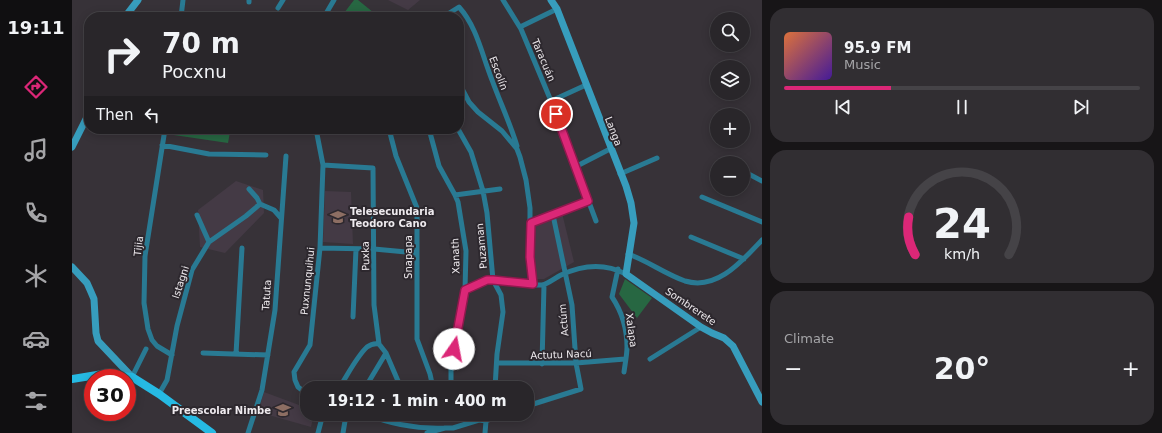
<!DOCTYPE html>
<meta charset="utf-8">
<style>
:root{--surface:#29262a;--page:#312e32;--text:#f1f3f6;--muted:#a5a5a8;--line:#454347;--accent:#db2777}
body{margin:0;font-family:"DejaVu Sans",sans-serif;background:var(--page);color:var(--text);height:100vh;display:flex;flex-direction:column;font-size:15px;white-space:nowrap}
*{box-sizing:border-box;margin:0}
p{font-size:13px;color:var(--muted)}
.icon{flex:none;width:22px;height:22px;fill:none;stroke:currentColor;stroke-width:2;stroke-linecap:round;stroke-linejoin:round}
.map{position:relative;flex:1;overflow:hidden}
.panel{display:flex;flex-direction:column;gap:8px;padding:8px;background:#171517;width:400px}
.panel>*{flex:none}
.hud{position:absolute;left:12px;top:12px;width:380px;height:122px;border-radius:16px;box-shadow:0 2px 10px #0003,0 0 0 1px var(--line);background:#29262a;color:var(--text);overflow:hidden}
.tools{position:absolute;left:638px;top:12px;display:grid;gap:8px}
.tools a{display:grid;place-items:center;width:40px;height:40px;border-radius:50%;background:var(--surface);box-shadow:0 2px 10px #0003,0 0 0 1px var(--line);font-size:20px}
.speed{position:absolute;left:12px;top:369px;display:flex;gap:8px;font-size:20px;font-weight:700;text-align:center}
.speed>*{display:grid;place-content:center;width:52px;height:52px;border-radius:50%;background:var(--surface);box-shadow:0 2px 10px #0003,0 0 0 1px var(--line);line-height:1}
.speed .limit{border:6px solid #d22;background:#fff;color:#111}
.pin{position:absolute;display:grid;place-items:center;width:34px;height:34px;color:#fff;margin:-17px;border:2px solid #fff;border-radius:50%;box-shadow:0 1px 4px #0007}
.me{position:absolute;width:44px;margin:-22px;rotate:12deg;stroke-linejoin:round;filter:drop-shadow(0 0 3px #0008)}
.turn{display:flex;align-items:center;gap:14px;height:84px;padding:0 12px;font-size:18px}
.turn .icon{width:52px;height:52px;stroke-width:2.5}
.turn b{display:block;font-size:28px;line-height:34px}
.then{display:flex;align-items:center;height:38px;padding:0 12px;background:#0003;gap:8px;font-size:15px}
.big{font-size:30px;font-weight:700;line-height:1.1}
.panel .card{flex:1;display:flex;flex-direction:column;justify-content:center;gap:6px;min-width:0;padding:0 14px;border-radius:16px;background:var(--page)}
.panel .dial{align-items:center;gap:0}
.dial svg{height:104px;overflow:visible;fill:none;stroke:var(--line);stroke-width:7;stroke-linecap:round;text-anchor:middle}
.dial text{fill:var(--text);stroke:none}
.song{display:flex;align-items:center;gap:12px}
.cover{width:48px;height:48px;border-radius:6px;background:linear-gradient(135deg,hsl(20 70% 55%),hsl(260 70% 35%))}
.played{height:4px;border-radius:2px;background:linear-gradient(90deg,var(--accent) 30%,var(--line) 30%)}
.keys{display:flex;justify-content:space-around;direction:ltr}
.heat{display:flex;justify-content:space-between;align-items:center;font-size:22px;direction:ltr}
.trip{position:absolute;left:228px;top:381px;width:234px;height:40px;border-radius:16px;background:var(--surface);box-shadow:0 2px 10px #0003,0 0 0 1px var(--line);font-weight:700;line-height:40px;text-align:center}
main{display:flex;flex:1;min-height:0}
.dock{display:flex;flex-direction:column;width:72px;justify-content:space-around;align-items:center;background:#100f11;color:var(--muted)}
.dock .icon{width:28px;height:28px}
.dock .active{color:var(--accent)}
.dock b{font-size:18px;color:var(--text)}
.map>svg:first-child{display:block}
</style>
<main>
<nav class="dock">
<b>19:11</b>
<svg class="icon active" aria-label="directions" viewBox="0 0 24 24"><path d="M12 3l9 9-9 9-9-9zM9 14v-3h6M13 9l2 2-2 2"/></svg>
<svg class="icon" aria-label="music" viewBox="0 0 24 24"><path d="M9 18V5l10-2v13"/><circle cx="6" cy="18" r="3"/><circle cx="16" cy="16" r="3"/></svg>
<svg class="icon" aria-label="phone" viewBox="0 0 24 24"><path d="M5 4h4l2 5-3 2q2 4 5 5l2-3 5 2v4C11 20 4 13 5 4z"/></svg>
<svg class="icon" aria-label="climate" viewBox="0 0 24 24"><path d="M12 3v18M4 7l16 10M4 17L20 7"/></svg>
<svg class="icon" aria-label="car" viewBox="0 0 24 24"><path d="M5 17H2v-5l4-1 3-4h7l3 4 3 1v5h-3M9 17h6M6 11h13"/><circle cx="7" cy="17" r="2"/><circle cx="17" cy="17" r="2"/></svg>
<svg class="icon" aria-label="filters" viewBox="0 0 24 24"><path d="M4 7h16M4 17h16"/><circle cx="9" cy="7" r="2"/><circle cx="15" cy="17" r="2"/></svg>
</nav>
<div class="map">
<svg width="690" height="433" viewBox="0 0 690 433">
<rect width="100%" height="100%" fill="#373238"/>
<path fill="#443a45" d="M316 0H348L336 10Z
M164 181 191 190 192 213 153 253 128 247 126 210Z
M253 191 279 192 281 244 251 242Z
M490 213 502 262 472 279H464L462 275 459 260 461 224Z
M192 392 235 408V414H242L239 427 186 412Z"/>
<path fill="#276742" d="M282 0H286L307 17H269Z
M96 129H220H209V134L158 132 156 143 95 134Z
M553 279 580 298 565 318 547 294Z"/>
<g fill="none" stroke-linecap="round" stroke-linejoin="round">
<path stroke="#297a93" stroke-width="5" d="M431 0 449 29 479 101 524 221
M177 2V0
M206 8 211 0
M109 17 111 0
M252 17 262 0
M371 17 387 7C405 27 410 55 420 80 428 102 438 123 445 146
M448 27 485 9
M387 83 397 102 406 112 430 131 445 149 448 157 454 180 458 208V257L461 284
M479 101 514 85
M93 129 73 256 72 303 76 329 80 340 85 346 100 355
M317 129 324 156 345 208V339L358 374 361 388
M357 129 367 166 383 195 386 202 394 251 393 290 379 365V388
M386 129 399 152 411 191 415 213 421 280 429 295 431 312 425 354 423 388
M90 145 137 154 194 155
M251 165 301 168 302 305 307 344
M503 167 538 149
M671 171 690 181
M548 174 585 158
M177 189 185 198 188 204
M383 195 428 189
M630 197 690 222
M188 204 202 210 209 218
M125 215 137 242
M459 223 516 201
M619 237 672 259
M248 248 302 249 345 253
M556 254C576 261 593 274 613 281 645 291 670 261 690 240
M546 269 540 297C550 312 555 329 555 347 555 355 553 364 552 372
M393 290 415 280H421C435 281 457 286 470 285 476 284 483 278 489 275 510 265 533 263 554 274
M281 317 284 249
M131 353 196 355
M164 354 170 248
M578 359 629 327
M425 363H504L553 359
M470 364 472 285
M60 377 74 349
M267 388C275 376 285 356 295 347 299 344 302 343 307 344L314 353 329 388
M293 388 314 353
M87 394 95 380 105 326 120 270 137 242 174 216 188 204
M235 394 226 387 223 380 222 372 238 345 248 248 251 165 244 129
M455 406 509 389 504 363 500 305 481 215
M294 414C318 424 347 429 373 428
M386 414 407 420 414 421 432 414
M176 433 190 390 203 310 214 156
M246 433 251 414
M271 433 273 421 277 414
M355 433 373 428H381L407 420
M413 433 414 421"/>
<path stroke="#379dbd" stroke-width="7" d="M479 0 485 9 554 186 559 203 562 223 554 274 629 327 640 333 652 338 661 346 690 402
M53 17 66 0
M0 147 17 113
M0 267 15 283 19 292 22 299 24 333 26 341 60 377"/>
<path stroke="#26bae3" stroke-width="8" d="M0 379 31 374 60 377 87 394 140 433"/>
</g>
<g fill="none" stroke-linecap="round" stroke-linejoin="round">
<defs>
<path id="route" d="M382 349 393 290 415 280H421L461 284 458 257 459 223 516 201 484 114"/>
</defs>
<use href="#route" stroke="#8e194d" stroke-width="10"/>
<use href="#route" stroke="#db2777" stroke-width="7"/>
</g>
<defs>
<symbol id="school-bare" viewBox="-9 -9 18 18"><path d="M0-5L7-2L0 1L-7-2ZM-4 1L0 2.5L4 1V4Q0 6-4 4Z" fill="#8d6e63" stroke="#2d282e" stroke-width="2.5" paint-order="stroke"/></symbol>
</defs>
<g fill-rule="evenodd">
<use href="#school-bare" x="255" y="206" width="22" height="22"/>
<use href="#school-bare" x="200" y="399" width="22" height="22"/>
</g>
<g text-anchor="middle" stroke-width="4" stroke-linejoin="round" paint-order="stroke">
<g font-size="10" fill="#eeeaee" stroke="#2d282e">
<text transform="translate(472 60) rotate(67)" y="4">Taracuán</text>
<text transform="translate(427 73) rotate(69)" y="4">Escolín</text>
<text transform="translate(542 131) rotate(69)" y="4">Langa</text>
<text transform="translate(66 246) rotate(-83)" y="4">Tijia</text>
<text transform="translate(409 246) rotate(-95)" y="4">Puzaman</text>
<text transform="translate(293 256) rotate(-91)" y="4">Puxka</text>
<text transform="translate(383 256) rotate(-92)" y="4">Xanath</text>
<text transform="translate(336 257) rotate(-90)" y="4">Snapapa</text>
<text transform="translate(235 281) rotate(-84)" y="4">Puxnunquihui</text>
<text transform="translate(108 282) rotate(-72)" y="4">Istagni</text>
<text transform="translate(194 295) rotate(-86)" y="4">Tatuta</text>
<text transform="translate(619 306) rotate(34)" y="4">Sombrerete</text>
<text transform="translate(491 320) rotate(-95)" y="4">Actúm</text>
<text transform="translate(560 330) rotate(82)" y="4">Xalapa</text>
<text transform="translate(489 354) rotate(-2)" y="4">Actutu Nacú</text>
</g>
<g font-size="10" font-weight="bold" fill="#eeeaee" stroke="#2d282e" text-anchor="start">
<text x="278" y="215">Telesecundaria<tspan x="278" dy="12">Teodoro Cano</tspan></text>
<text x="199" y="414" text-anchor="end">Preescolar Nimbe</text>
</g>
</g>
</svg>
<div class="tools">
<a><svg class="icon" aria-label="search" viewBox="0 0 24 24"><circle cx="10" cy="10" r="6"/><path d="M15 15l6 6"/></svg></a>
<a><svg class="icon" aria-label="layers" viewBox="0 0 24 24"><path d="M12 4l9 5-9 5-9-5zM3 14l9 5 9-5"/></svg></a>
<a>+</a>
<a>−</a>
</div>
<div class="speed"><div class="limit">30</div></div>
<div class="pin" style="left:484px;top:114px;background:#d93025"><svg class="icon" aria-label="arrive" viewBox="0 0 24 24"><path d="M6 21V4h12l-3 4 3 4H6"/></svg></div>
<svg class="me" style="left:382px;top:349px" viewBox="-20 -20 40 40"><circle r="19" fill="#fff"/><path d="M0-13L10 11 0 6-10 11z" fill="#db2777"/></svg>
<div class="trip">19:12 · 1 min · 400 m</div>
<div class="hud">
<div class="turn"><svg class="icon" aria-label="right" viewBox="0 0 24 24"><path d="M7 20v-9h11M14 6l5 5-5 5"/></svg><div><b>70 m</b>Pocxnu</div></div>
<div class="then">Then<svg class="icon" aria-label="left" viewBox="0 0 24 24"><path d="M17 20v-9H6M10 6l-5 5 5 5"/></svg></div>
</div>
</div>
<section class="panel">
<div class="card">
<div class="song"><i class="cover"></i><div><b>95.9 FM</b><p>Music</p></div></div>
<div class="played"></div>
<div class="keys"><svg class="icon" aria-label="previous" viewBox="0 0 24 24"><path d="M18 5L8 12l10 7zM5 5v14"/></svg><svg class="icon" aria-label="pause" viewBox="0 0 24 24"><path d="M8 5v14M16 5v14"/></svg><svg class="icon" aria-label="next" viewBox="0 0 24 24"><path d="M6 5l10 7-10 7zM19 5v14"/></svg></div>
</div>
<div class="card dial"><svg viewBox="0 0 100 80">
<path d="M14 69A42 42 0 1 1 86 69"/>
<path d="M14 69A42 42 0 0 1 9 40" stroke="#db2777"/>
<text x="50" y="56" font-size="32" font-weight="700">24</text>
<text x="50" y="72" font-size="11">km/h</text>
</svg></div>
<div class="card"><p>Climate</p>
<div class="heat"><a>−</a><b class="big">20°</b><a>+</a></div>
</div>
</section>
</main>
